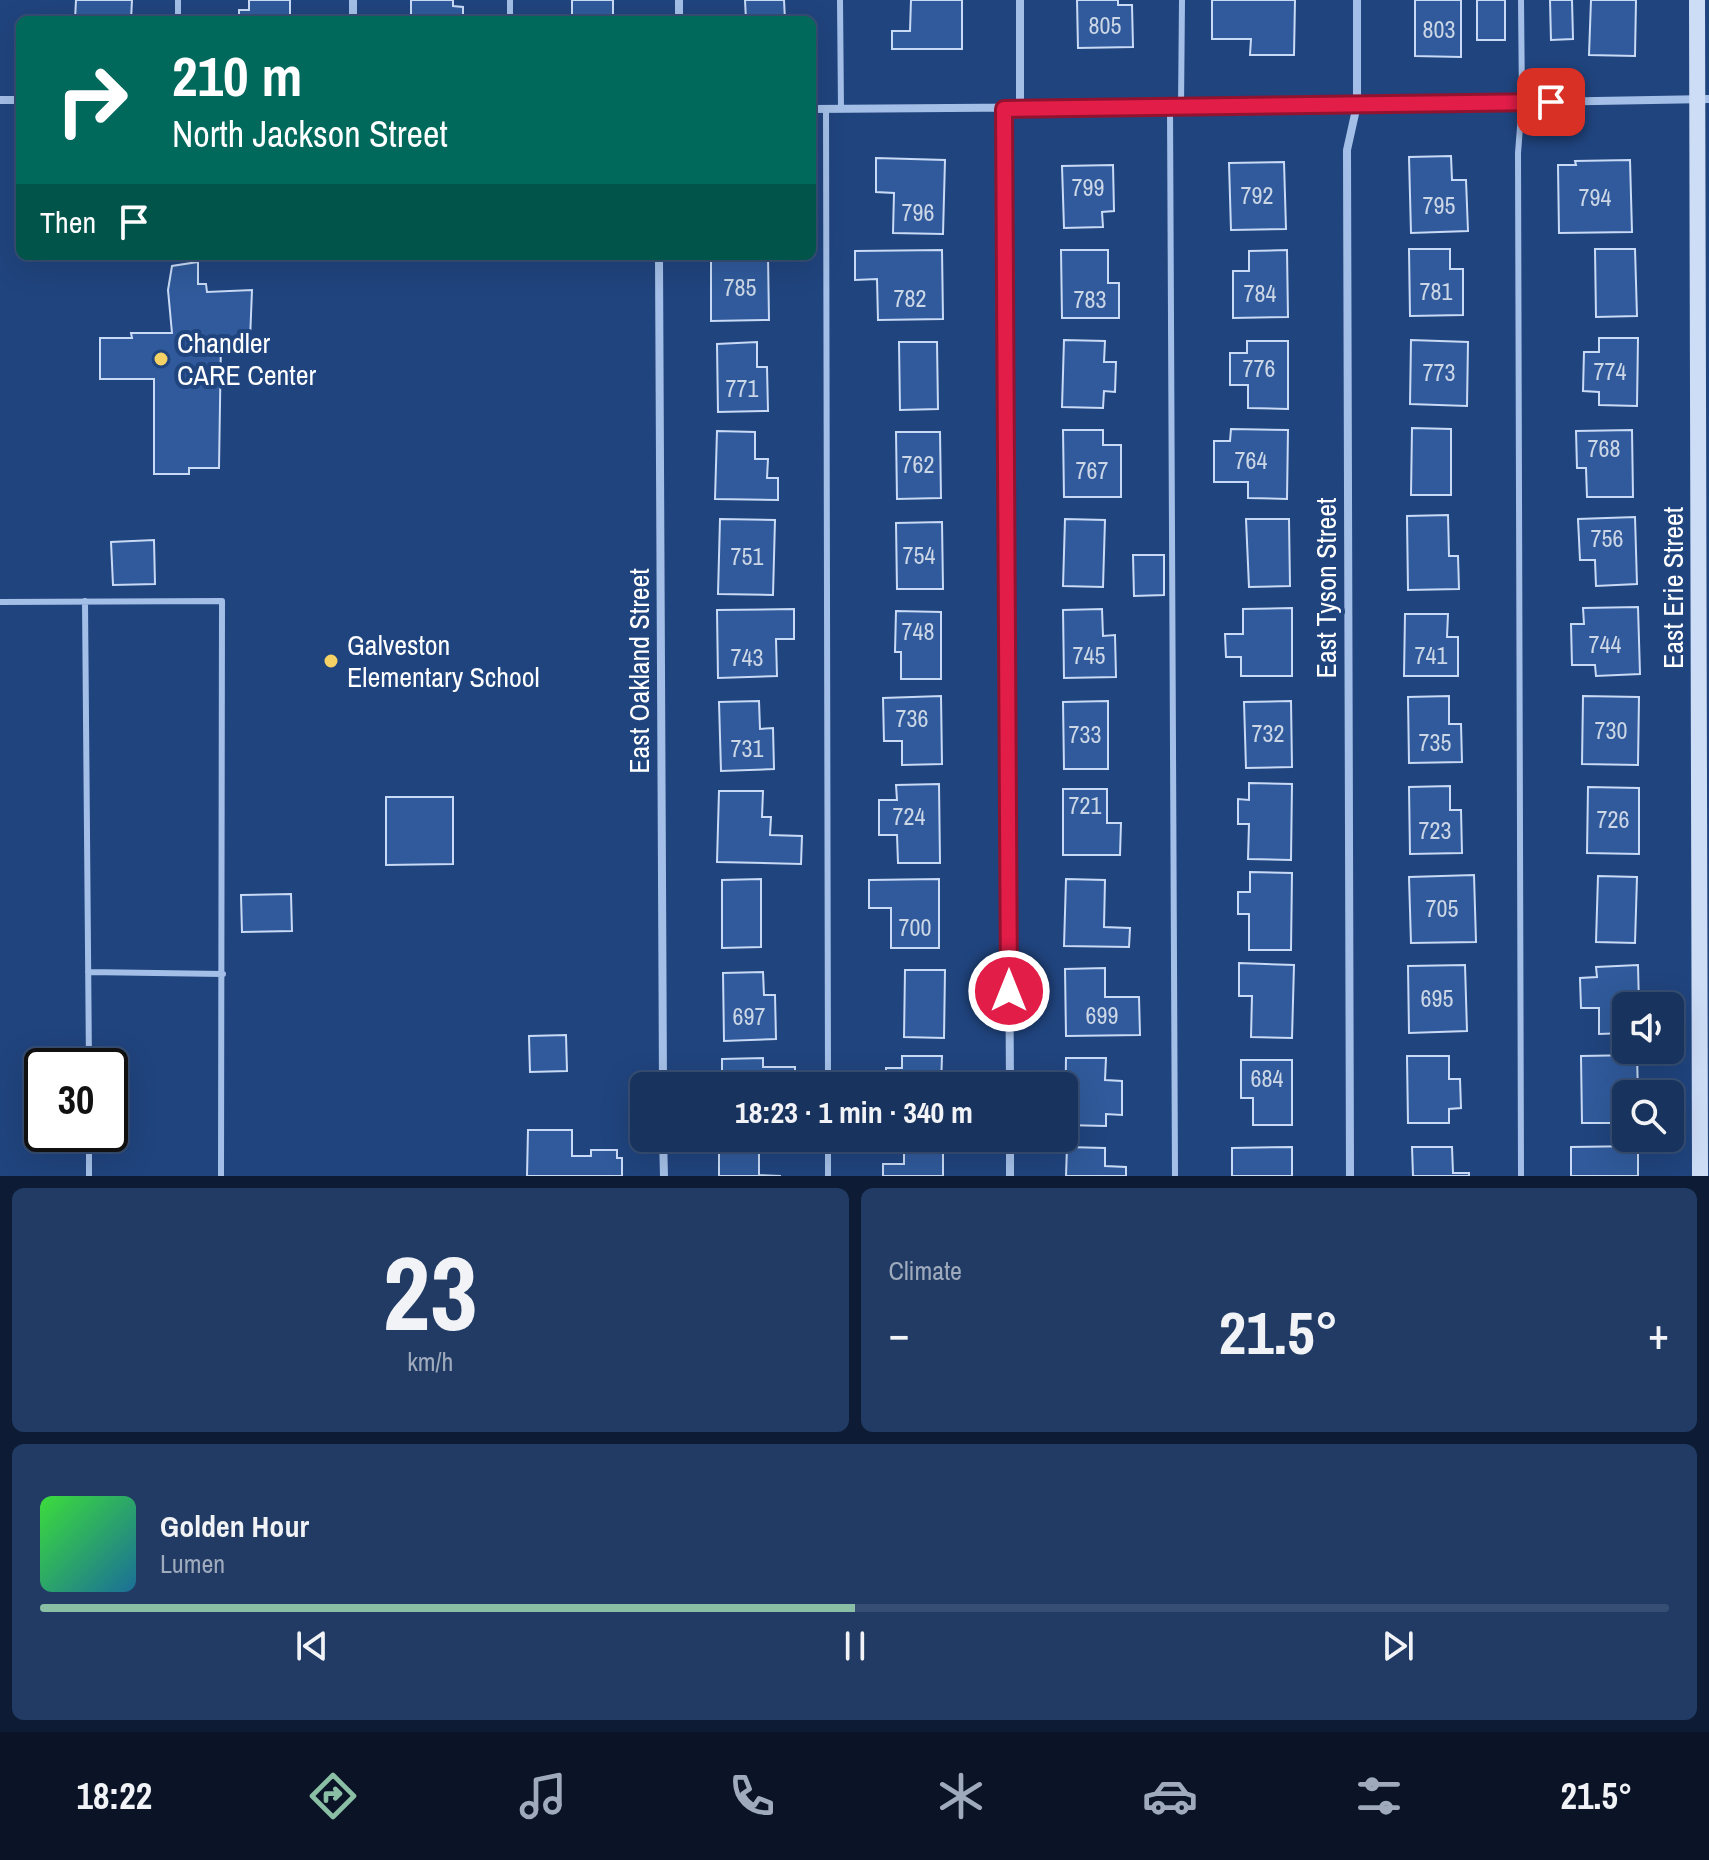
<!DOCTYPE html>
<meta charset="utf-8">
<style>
:root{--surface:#18335e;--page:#213b64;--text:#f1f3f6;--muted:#9faabc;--line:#364e73;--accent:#8abfa5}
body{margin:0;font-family:"Archivo Narrow",sans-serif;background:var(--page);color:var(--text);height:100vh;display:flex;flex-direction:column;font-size:30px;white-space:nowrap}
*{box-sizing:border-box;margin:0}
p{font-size:26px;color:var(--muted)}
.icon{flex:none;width:44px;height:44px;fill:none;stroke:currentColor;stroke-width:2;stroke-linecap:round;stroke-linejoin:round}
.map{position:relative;height:1176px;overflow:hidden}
.side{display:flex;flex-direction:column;gap:12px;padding:12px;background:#0d1c34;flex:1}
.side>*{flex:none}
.guide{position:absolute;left:16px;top:16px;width:800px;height:244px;border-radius:12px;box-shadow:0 8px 32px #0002,0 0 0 2px var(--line);background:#00695c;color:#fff;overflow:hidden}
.buttons{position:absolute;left:1612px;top:992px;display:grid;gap:16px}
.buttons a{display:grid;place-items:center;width:72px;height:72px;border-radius:12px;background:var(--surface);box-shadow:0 8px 32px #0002,0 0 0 2px var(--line);font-size:40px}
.speed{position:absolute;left:24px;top:1048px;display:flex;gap:16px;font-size:40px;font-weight:700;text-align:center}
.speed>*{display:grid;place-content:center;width:104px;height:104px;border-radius:50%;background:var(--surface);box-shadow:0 8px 32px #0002,0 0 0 2px var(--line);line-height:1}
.speed .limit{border:4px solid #111;border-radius:12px;background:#fff;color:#111}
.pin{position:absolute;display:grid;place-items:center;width:68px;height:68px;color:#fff;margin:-34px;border-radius:16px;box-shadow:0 4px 12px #0006}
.me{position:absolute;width:88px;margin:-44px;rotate:0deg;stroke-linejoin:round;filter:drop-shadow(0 0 6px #0008)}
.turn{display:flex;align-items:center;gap:28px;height:168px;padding:0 24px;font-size:36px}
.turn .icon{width:104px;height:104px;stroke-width:2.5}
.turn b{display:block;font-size:56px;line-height:68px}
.then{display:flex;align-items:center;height:76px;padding:0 24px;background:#0003;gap:16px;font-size:30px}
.big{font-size:60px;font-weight:800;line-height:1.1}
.side .card{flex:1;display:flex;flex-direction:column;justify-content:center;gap:12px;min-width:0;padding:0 28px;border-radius:12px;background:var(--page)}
.side .dial{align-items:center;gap:0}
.dial b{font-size:104px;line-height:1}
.song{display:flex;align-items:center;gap:24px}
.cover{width:96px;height:96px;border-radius:12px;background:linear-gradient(135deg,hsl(120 70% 55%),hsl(200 70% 35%))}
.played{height:8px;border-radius:4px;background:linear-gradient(90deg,var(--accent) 50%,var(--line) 50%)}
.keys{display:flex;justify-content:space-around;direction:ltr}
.heat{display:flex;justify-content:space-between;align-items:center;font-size:44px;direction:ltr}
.side .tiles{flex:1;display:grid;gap:12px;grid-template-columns:1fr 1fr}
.card:last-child{grid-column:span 2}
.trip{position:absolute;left:630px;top:1072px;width:448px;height:80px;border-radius:12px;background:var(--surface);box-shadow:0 8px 32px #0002,0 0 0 2px var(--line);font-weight:800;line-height:80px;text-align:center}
.menu{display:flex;height:128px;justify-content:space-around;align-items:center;background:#0a1426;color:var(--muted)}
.menu .icon{width:56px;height:56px}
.menu .active{color:var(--accent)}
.menu b{font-size:36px;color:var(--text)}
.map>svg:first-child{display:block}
</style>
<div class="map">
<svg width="1709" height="1176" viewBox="0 0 1709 1176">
<rect width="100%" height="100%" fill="#20447e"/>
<path fill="#305a9b" stroke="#c8daf5" stroke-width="2" d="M76 0H132L131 20H75Z
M249 0H290V20H239V10H249Z
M411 0H453V6L463 7V20H411Z
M572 0H613V20H572Z
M745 0H784L785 20H746Z
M911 0H962V49H892V31H910Z
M1077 0H1118V5H1132L1133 47 1078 48Z
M1212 0H1295L1294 55H1250L1251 39H1212Z
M1415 0H1461V57L1415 56Z
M1477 0H1505V40H1477Z
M1550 0H1572L1573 39 1551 40Z
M1591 0H1636L1635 56 1589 55Z
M1451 156 1452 180H1466L1468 231 1411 233 1409 157Z
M876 158 945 160 943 234 893 233 894 193 876 192Z
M1630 160 1632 232 1559 233 1558 165H1576L1575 161Z
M1284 162 1286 229 1231 230 1229 163Z
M1113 165 1114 211 1102 212 1103 227 1064 228 1062 166Z
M1409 249H1450V269H1463V315L1410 316Z
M1595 249H1635L1637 316 1596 317Z
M942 250 943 319 878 320 877 279 855 280V251Z
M1061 250H1108V283H1119V318H1062Z
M1287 250 1288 317 1233 318V271H1249V251Z
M711 256H768L769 320 711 321Z
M198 262V284H206L207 292 252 290 250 340 221 339 219 468H189V474H154V379H100V338H132L131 333H172L168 290 172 266Z
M1599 338H1638L1637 406 1599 405V392L1583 391 1584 352H1599Z
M1064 340 1105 341 1104 362H1116L1115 392 1104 391 1103 408 1062 407Z
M1411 340 1468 342 1467 406 1410 404Z
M1247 341H1288V409L1248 408V385H1230V353H1247Z
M757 342V367H767L768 411 718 412 717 344Z
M899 342H937L938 409 900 410Z
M1412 428 1451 429V495H1411Z
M1231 429 1288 430 1287 499 1248 498V482H1214V441H1230Z
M1063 430H1103V445H1121V497H1064Z
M1632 430 1633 497H1587L1586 468H1577L1576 431Z
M717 431 755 432V459H768L767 478H778V500L715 499Z
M896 432H940L941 498 897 499Z
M1448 515 1449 556H1458L1459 589 1408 590 1407 516Z
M1635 517 1637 584 1596 586 1595 560H1580L1578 519Z
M720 519 775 520 773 595 718 594Z
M1065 519 1105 520 1103 587 1063 586Z
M1246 519H1289L1290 586 1249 587Z
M942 522 943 589H897L896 523Z
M154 540 155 584 113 585 111 542Z
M1133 555H1164V595L1134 596Z
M1638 607 1640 674 1596 676 1595 665H1572L1571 624H1584L1583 608Z
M1292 608V676H1241V657H1226L1225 634H1243V609Z
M794 609V639H776L777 676 718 678 717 610Z
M1102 609 1103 636 1115 635 1116 677 1064 678 1063 610Z
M896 611 941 612V679H901V652H895Z
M1405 614H1448L1447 637H1458V676H1404Z
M941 696 942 764 902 765V741H884L883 698Z
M1449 696V724H1461L1462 762 1409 763 1408 697Z
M1583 696 1639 697 1638 765 1582 764Z
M759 701 760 729 773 728 774 769 721 771 719 702Z
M1108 701V769H1064L1063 702Z
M1291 701 1292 767 1246 768 1244 702Z
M1249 783 1292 784 1291 860 1248 859 1249 824H1238V799L1249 800Z
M939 784 940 863H898L897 835H879V800H897L896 785Z
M1450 786V810H1461L1462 853 1410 854 1409 787Z
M1588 787 1639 788V854L1587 853Z
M1063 789H1107V823H1121L1120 855H1063Z
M719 791H763L762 817H771L770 835 802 836 801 864 717 862Z
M386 797H453V864L386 865Z
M1250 872 1292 873 1291 950H1249V914H1238V892H1250Z
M1474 875 1476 942 1411 943 1409 877Z
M1598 876 1637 877 1635 943 1596 942Z
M761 879V947L722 948V880Z
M939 879V948H891V908H869V880Z
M1066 879 1105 880 1104 927 1130 928 1129 947 1064 946Z
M291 894 292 931 242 932 241 895Z
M1239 963 1294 965 1292 1038 1251 1037 1252 996H1239Z
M1465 965 1467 1031 1409 1033 1408 966Z
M1638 965 1639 1006H1626V1033L1599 1034V1008H1581L1580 978 1597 977 1596 967Z
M1105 968V997H1139L1140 1035 1066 1036 1065 969Z
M905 970H945L944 1038 904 1037Z
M763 972 764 995H775L776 1039 724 1041 723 973Z
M566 1035 567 1071 530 1072 529 1036Z
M1637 1055 1638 1094H1626V1123H1582L1581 1056Z
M902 1056H942L941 1086H886V1068H902Z
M1407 1056H1449V1079H1460L1461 1108 1449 1109V1123H1408Z
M763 1058V1067H795V1086H722V1059Z
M1066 1058H1106L1105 1080 1122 1081V1115L1106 1114V1126L1065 1125Z
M1241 1060H1292V1125H1253V1098H1241Z
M528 1130H572V1156H591V1150H617V1158H622V1176H527Z
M1638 1146V1176H1571V1147Z
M1067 1147 1105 1148V1166L1126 1167V1176H1066Z
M1292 1147V1176H1232V1148Z
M1412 1147H1452L1453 1173H1469V1176H1413Z
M943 1148V1176H883V1164H904V1149Z
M759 1149V1175L781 1176H719V1150Z"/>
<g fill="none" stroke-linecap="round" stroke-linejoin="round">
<path stroke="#a4bfe7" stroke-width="6" d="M178 0V20
M510 0V20
M840 0 841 108
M1170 107 1175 1176
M1181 107 1182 0
M826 109 828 1086
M85 601 89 1066
M0 602 222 601 221 1176
M88 972 223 974
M89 1134V1176
M828 1138V1176
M1521 1176 1518 153 1522 102 1521 0"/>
<path stroke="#a4bfe7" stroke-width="8" d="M353 0V20
M679 20V0
M0 100H20
M812 109 1357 105 1709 99
M1004 109 1010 1086
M1020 109V0
M659 256 663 1086
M663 1138 664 1176
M1010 1138V1176
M1350 1176 1347 150 1357 105V0"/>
<path stroke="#ceddf6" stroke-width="16" d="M1697 0 1700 1176"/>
</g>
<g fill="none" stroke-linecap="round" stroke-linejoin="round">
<defs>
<path id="route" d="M1009 991 1004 109 1551 102"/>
</defs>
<use href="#route" stroke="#92132f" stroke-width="20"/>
<use href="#route" stroke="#e11d48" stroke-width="14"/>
</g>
<g fill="#f4d265" stroke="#20447e" stroke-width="3">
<circle cx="161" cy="359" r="8"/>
<circle cx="331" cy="661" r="8"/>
</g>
<g text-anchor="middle" stroke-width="8" stroke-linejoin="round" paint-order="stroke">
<g font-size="24" fill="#cbd6e6">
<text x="1105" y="34">805</text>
<text x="1439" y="38">803</text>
<text x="1088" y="196">799</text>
<text x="1257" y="204">792</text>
<text x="1595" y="206">794</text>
<text x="1439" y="214">795</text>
<text x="918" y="221">796</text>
<text x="740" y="296">785</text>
<text x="1436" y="300">781</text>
<text x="1260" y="302">784</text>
<text x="910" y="307">782</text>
<text x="1090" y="308">783</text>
<text x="1259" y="377">776</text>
<text x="1610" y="380">774</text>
<text x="1439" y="381">773</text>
<text x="742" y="397">771</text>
<text x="1604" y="457">768</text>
<text x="1251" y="469">764</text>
<text x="918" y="473">762</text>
<text x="1092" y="479">767</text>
<text x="1607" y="547">756</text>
<text x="919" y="564">754</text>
<text x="747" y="565">751</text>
<text x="918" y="640">748</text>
<text x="1605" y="653">744</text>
<text x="1089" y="664">745</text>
<text x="1431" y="664">741</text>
<text x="747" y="666">743</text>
<text x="912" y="727">736</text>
<text x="1611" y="739">730</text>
<text x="1268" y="742">732</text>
<text x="1085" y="743">733</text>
<text x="1435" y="751">735</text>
<text x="747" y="757">731</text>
<text x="1085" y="814">721</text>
<text x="909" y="825">724</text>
<text x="1613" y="828">726</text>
<text x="1435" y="839">723</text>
<text x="1442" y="917">705</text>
<text x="915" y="936">700</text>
<text x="1437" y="1007">695</text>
<text x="1102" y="1024">699</text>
<text x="749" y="1025">697</text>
<text x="1267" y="1087">684</text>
</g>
<g font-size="28" fill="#fff" stroke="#20447e" text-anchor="start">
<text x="177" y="353">Chandler<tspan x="177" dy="32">CARE Center</tspan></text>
<text x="347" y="655">Galveston<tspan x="347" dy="32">Elementary School</tspan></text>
</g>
<g font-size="28" fill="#fff" stroke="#20447e">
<text transform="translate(1326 588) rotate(-90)" y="10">East Tyson Street</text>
<text transform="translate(1673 588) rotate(-90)" y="10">East Erie Street</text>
<text transform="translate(639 671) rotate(-90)" y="10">East Oakland Street</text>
</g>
</g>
</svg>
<div class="buttons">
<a><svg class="icon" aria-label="sound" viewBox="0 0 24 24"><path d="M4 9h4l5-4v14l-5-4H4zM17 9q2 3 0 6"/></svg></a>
<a><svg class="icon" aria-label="search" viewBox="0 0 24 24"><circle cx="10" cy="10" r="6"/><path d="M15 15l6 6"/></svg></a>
</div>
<div class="speed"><div class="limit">30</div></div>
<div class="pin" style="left:1551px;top:102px;background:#d93025"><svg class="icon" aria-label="arrive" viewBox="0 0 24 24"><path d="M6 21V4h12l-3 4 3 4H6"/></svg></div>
<svg class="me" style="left:1009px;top:991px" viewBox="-20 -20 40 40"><circle r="17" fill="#e11d48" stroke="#fff" stroke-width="3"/><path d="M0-11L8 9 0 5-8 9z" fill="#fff"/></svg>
<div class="trip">18:23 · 1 min · 340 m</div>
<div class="guide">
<div class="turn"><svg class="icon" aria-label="right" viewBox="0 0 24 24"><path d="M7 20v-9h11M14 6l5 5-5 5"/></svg><div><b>210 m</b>North Jackson Street</div></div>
<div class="then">Then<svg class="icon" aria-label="arrive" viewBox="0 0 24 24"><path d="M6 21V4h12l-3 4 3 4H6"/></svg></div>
</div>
</div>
<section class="side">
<div class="tiles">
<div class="card dial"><b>23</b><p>km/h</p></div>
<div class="card"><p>Climate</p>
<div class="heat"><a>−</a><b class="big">21.5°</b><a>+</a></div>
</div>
<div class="card">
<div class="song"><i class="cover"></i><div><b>Golden Hour</b><p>Lumen</p></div></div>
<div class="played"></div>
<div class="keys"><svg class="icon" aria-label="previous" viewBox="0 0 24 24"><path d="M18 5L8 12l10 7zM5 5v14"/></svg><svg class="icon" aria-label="pause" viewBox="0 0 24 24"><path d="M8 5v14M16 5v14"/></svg><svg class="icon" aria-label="next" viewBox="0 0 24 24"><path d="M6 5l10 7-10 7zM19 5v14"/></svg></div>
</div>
</div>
</section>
<nav class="menu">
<b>18:22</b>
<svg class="icon active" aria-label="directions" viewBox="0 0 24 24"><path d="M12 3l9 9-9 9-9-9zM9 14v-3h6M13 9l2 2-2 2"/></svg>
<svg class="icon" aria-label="music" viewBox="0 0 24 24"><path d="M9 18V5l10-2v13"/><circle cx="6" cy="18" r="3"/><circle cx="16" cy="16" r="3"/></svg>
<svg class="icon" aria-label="phone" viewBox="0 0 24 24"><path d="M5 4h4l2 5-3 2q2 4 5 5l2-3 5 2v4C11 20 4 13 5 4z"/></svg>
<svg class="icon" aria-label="climate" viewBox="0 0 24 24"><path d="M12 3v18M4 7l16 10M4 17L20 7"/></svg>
<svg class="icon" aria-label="car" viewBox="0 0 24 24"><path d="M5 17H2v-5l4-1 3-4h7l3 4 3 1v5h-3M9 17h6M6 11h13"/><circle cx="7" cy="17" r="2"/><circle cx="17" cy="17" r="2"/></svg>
<svg class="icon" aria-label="filters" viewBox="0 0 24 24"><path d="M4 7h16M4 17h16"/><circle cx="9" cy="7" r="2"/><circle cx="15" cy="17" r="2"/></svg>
<b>21.5°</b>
</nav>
